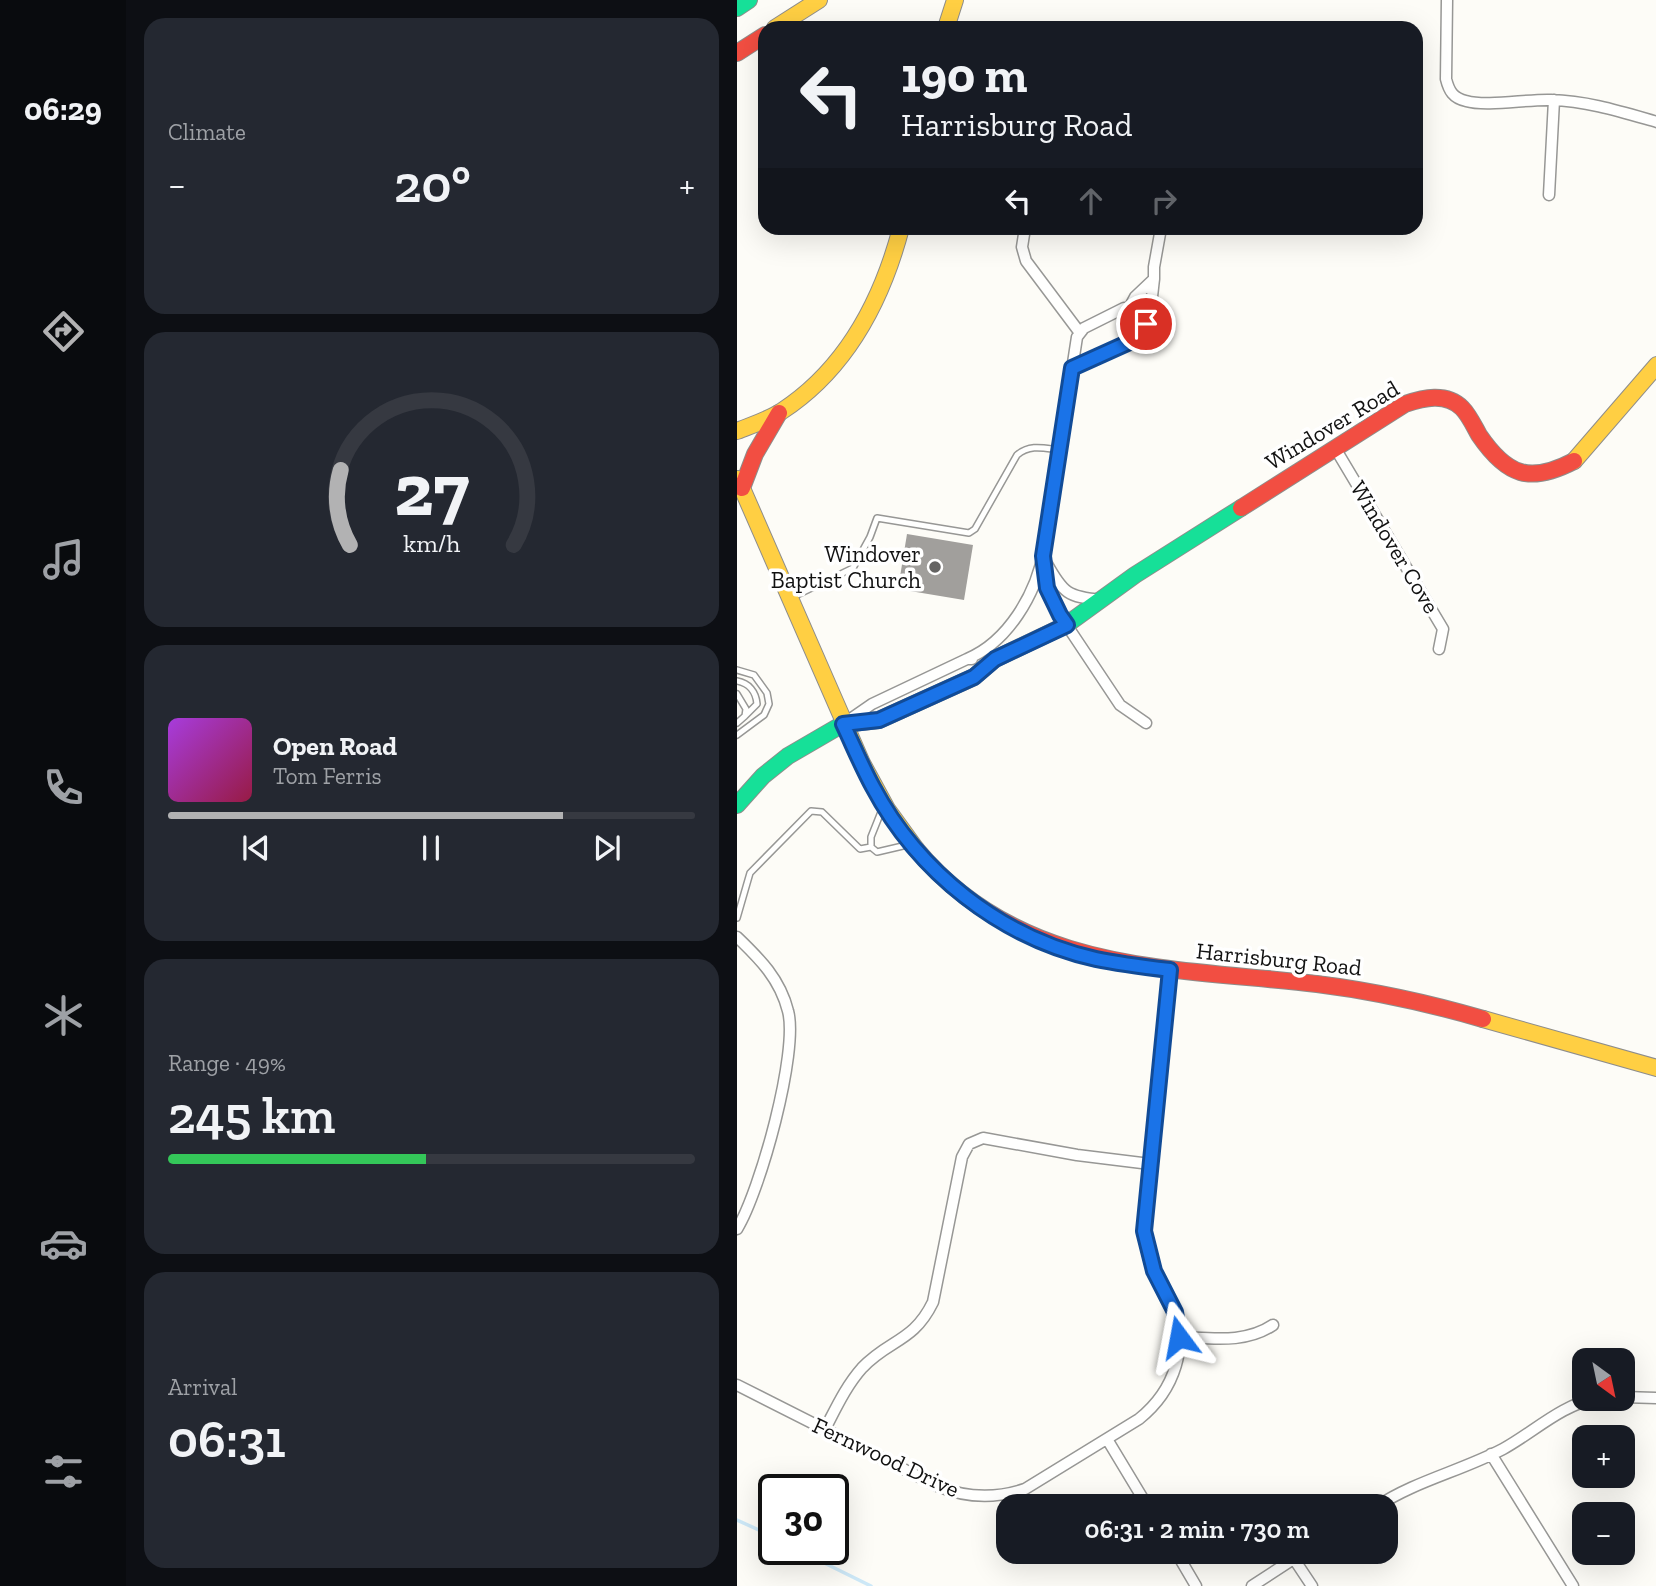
<!DOCTYPE html>
<meta charset="utf-8">
<style>
:root{--surface:#171b24;--page:#242831;--text:#f1f3f6;--muted:#9ea1a6;--line:#363941;--accent:#b2b2b3}
body{margin:0;font-family:"Zilla Slab",serif;background:var(--page);color:var(--text);height:100vh;display:flex;flex-direction:column;font-size:26px;white-space:nowrap}
*{box-sizing:border-box;margin:0}
p{font-size:23px;color:var(--muted)}
.icon{flex:none;width:38px;height:38px;fill:none;stroke:currentColor;stroke-width:2;stroke-linecap:round;stroke-linejoin:round}
.map{position:relative;flex:1;overflow:hidden}
.details{display:flex;flex-direction:column;gap:18px;padding:18px;background:#0d0f14;width:611px}
.details>*{flex:none}
.guide{position:absolute;left:21px;top:21px;width:665px;height:214px;border-radius:21px;box-shadow:0 7px 28px #0002;background:#171b24;color:var(--text);overflow:hidden}
.needle{width:46px;rotate:147deg}
.fabs{position:absolute;left:835px;top:1348px;display:grid;gap:14px}
.fabs a{display:grid;place-items:center;width:63px;height:63px;border-radius:14px;background:var(--surface);box-shadow:0 7px 28px #0002;font-size:35px}
.speed{position:absolute;left:21px;top:1474px;display:flex;gap:14px;font-size:35px;font-weight:700;text-align:center}
.speed>*{display:grid;place-content:center;width:91px;height:91px;border-radius:50%;background:var(--surface);box-shadow:0 7px 28px #0002;line-height:1}
.speed .limit{border:4px solid #111;border-radius:10px;background:#fff;color:#111}
.pin{position:absolute;display:grid;place-items:center;width:60px;height:60px;color:#fff;margin:-30px;border:4px solid #fff;border-radius:50%;box-shadow:0 2px 7px #0007}
.me{position:absolute;width:77px;margin:-38px;rotate:347deg;stroke-linejoin:round;filter:drop-shadow(0 0 5px #0008)}
.turn{display:flex;align-items:center;gap:24px;height:147px;padding:0 28px;font-size:32px}
.turn .icon{width:91px;height:91px;stroke-width:2.5}
.turn b{display:block;font-size:49px;line-height:60px}
.lanes{display:flex;align-items:center;height:66px;padding:0 28px;background:#0003;justify-content:center;gap:35px;direction:ltr}
.lanes .off{opacity:.35}
.big{font-size:52px;font-weight:600;line-height:1.1}
.details .widget{flex:1;display:flex;flex-direction:column;justify-content:center;gap:10px;min-width:0;padding:0 24px;border-radius:21px;background:var(--page)}
.details .dial{align-items:center;gap:0}
.dial svg{height:182px;overflow:visible;fill:none;stroke:var(--line);stroke-width:7;stroke-linecap:round;text-anchor:middle}
.dial text{fill:var(--text);stroke:none}
.song{display:flex;align-items:center;gap:21px}
.cover{width:84px;height:84px;border-radius:10px;background:linear-gradient(135deg,hsl(280 70% 55%),hsl(340 70% 35%))}
.played{height:7px;border-radius:4px;background:linear-gradient(90deg,var(--accent) 75%,var(--line) 75%)}
.keys{display:flex;justify-content:space-around;direction:ltr}
.heat{display:flex;justify-content:space-between;align-items:center;font-size:38px;direction:ltr}
.charge{height:10px;border-radius:5px;background:linear-gradient(90deg,#34c759 49%,var(--line) 0)}
.trip{position:absolute;left:259px;top:1494px;width:402px;height:70px;border-radius:21px;background:var(--surface);box-shadow:0 7px 28px #0002;font-weight:600;line-height:70px;text-align:center}
main{display:flex;flex:1;min-height:0}
.dock{display:flex;flex-direction:column;width:126px;justify-content:space-around;align-items:center;background:#090b0e;color:var(--muted)}
.dock .icon{width:49px;height:49px}
.dock .selected{color:var(--accent)}
.dock b{font-size:32px;color:var(--text)}
.map>svg:first-child{display:block}
</style>
<main>
<nav class="dock">
<b>06:29</b>
<svg class="icon selected" aria-label="directions" viewBox="0 0 24 24"><path d="M12 3l9 9-9 9-9-9zM9 14v-3h6M13 9l2 2-2 2"/></svg>
<svg class="icon" aria-label="music" viewBox="0 0 24 24"><path d="M9 18V5l10-2v13"/><circle cx="6" cy="18" r="3"/><circle cx="16" cy="16" r="3"/></svg>
<svg class="icon" aria-label="phone" viewBox="0 0 24 24"><path d="M5 4h4l2 5-3 2q2 4 5 5l2-3 5 2v4C11 20 4 13 5 4z"/></svg>
<svg class="icon" aria-label="climate" viewBox="0 0 24 24"><path d="M12 3v18M4 7l16 10M4 17L20 7"/></svg>
<svg class="icon" aria-label="car" viewBox="0 0 24 24"><path d="M5 17H2v-5l4-1 3-4h7l3 4 3 1v5h-3M9 17h6M6 11h13"/><circle cx="7" cy="17" r="2"/><circle cx="17" cy="17" r="2"/></svg>
<svg class="icon" aria-label="filters" viewBox="0 0 24 24"><path d="M4 7h16M4 17h16"/><circle cx="9" cy="7" r="2"/><circle cx="15" cy="17" r="2"/></svg>
</nav>
<section class="details">
<div class="widget"><p>Climate</p>
<div class="heat"><a>−</a><b class="big">20°</b><a>+</a></div>
</div>
<div class="widget dial"><svg viewBox="0 0 100 80">
<path d="M14 69A42 42 0 1 1 86 69"/>
<path d="M14 69A42 42 0 0 1 10 36" stroke="#b2b2b3"/>
<text x="50" y="56" font-size="32" font-weight="700">27</text>
<text x="50" y="72" font-size="11">km/h</text>
</svg></div>
<div class="widget">
<div class="song"><i class="cover"></i><div><b>Open Road</b><p>Tom Ferris</p></div></div>
<div class="played"></div>
<div class="keys"><svg class="icon" aria-label="previous" viewBox="0 0 24 24"><path d="M18 5L8 12l10 7zM5 5v14"/></svg><svg class="icon" aria-label="pause" viewBox="0 0 24 24"><path d="M8 5v14M16 5v14"/></svg><svg class="icon" aria-label="next" viewBox="0 0 24 24"><path d="M6 5l10 7-10 7zM19 5v14"/></svg></div>
</div>
<div class="widget"><p>Range · 49%</p><b class="big">245 km</b><div class="charge"></div></div>
<div class="widget"><p>Arrival</p><b class="big">06:31</b></div>
</section>
<div class="map">
<svg width="920" height="1586" viewBox="0 0 920 1586">
<rect width="100%" height="100%" fill="#fdfcf7"/>
<g fill="none" stroke-linecap="round" stroke-linejoin="round">
<path stroke="#cde8f7" stroke-width="3.5" d="M0 1520 37 1537
M59 1549 134 1586"/>
</g>
<path fill="#a19f9c" d="M170 534 236 545 227 600 161 589Z"/>
<g fill="none" stroke-linecap="round" stroke-linejoin="round">
<defs>
<path id="lane" d="M56 597 116 568 133 537 140 518 232 533 238 529 280 455C293 444 306 448 322 450
M0 670 17 675 30 693 32 704 27 715 0 735
M0 681C12 683 19 692 20 704L8 716
M0 694 9 709 8 716 0 723
M146 807 134 837V847L140 852 170 845
M0 918 13 873 74 811 85 812 123 849 134 847"/>
<path id="street" d="M710 0 709 79C712 91 716 98 729 101 750 107 790 99 814 100 851 101 885 112 920 122
M812 195 817 100
M288 228 285 247 289 261 343 333
M391 310 398 297 417 279V267L424 228
M335 368 397 340C415 326 414 301 417 279
M598 448 706 629 702 649
M306 559 310 588 323 615 383 705 409 723
M310 564C326 593 331 597 364 600
M230 659C271 642 299 594 307 551L340 337 347 328 387 308 391 310
M109 722 135 704 230 659H235
M0 937C23 959 43 979 51 1011 62 1051 23 1192 0 1229
M442 1337C474 1338 508 1344 536 1325
M0 1385 200 1486C229 1498 258 1499 288 1489L402 1419C437 1391 454 1345 434 1302 428 1290 421 1280 416 1268 411 1256 411 1243 407 1231L433 970
M886 1397 920 1398
M88 1429C99 1408 109 1386 125 1368 152 1339 176 1343 196 1302L225 1157 232 1144 246 1138 340 1155 413 1164
M370 1439 411 1507
M754 1454 836 1586
M639 1507C678 1481 724 1471 766 1449 797 1432 824 1405 860 1398
M439 1552 459 1586
M557 1559 575 1586
M515 1586 567 1552"/>
<path id="fast" d="M0 8 12 0
M0 805 26 776 51 756 106 724 142 720 237 677 258 659 329 625 398 575 504 508"/>
<path id="slow" d="M38 28 82 0
M209 28 218 0
M0 431C15 425 31 420 45 411 109 369 145 300 164 228
M837 461 920 365
M1 479 125 763 150 809 179 849
M746 1019 920 1068"/>
<path id="jam" d="M0 53 28 35
M0 486 5 488 18 454 42 413
M504 508 668 404C686 398 709 392 725 408 732 415 737 426 742 435 770 476 793 484 837 461
M179 849C283 974 433 967 580 984 636 991 691 1003 746 1019"/>
</defs>
<use href="#lane" stroke="#979795" stroke-width="8"/>
<use href="#street" stroke="#979795" stroke-width="13"/>
<use href="#fast" stroke="#8e8d8b" stroke-width="18"/>
<use href="#slow" stroke="#8e8d8b" stroke-width="18"/>
<use href="#jam" stroke="#8e8d8b" stroke-width="18"/>
<use href="#lane" stroke="#fffffe" stroke-width="5"/>
<use href="#street" stroke="#fffffe" stroke-width="10"/>
<use href="#fast" stroke="#16e098" stroke-width="16"/>
<use href="#slow" stroke="#ffcf43" stroke-width="16"/>
<use href="#jam" stroke="#f24e42" stroke-width="16"/>
</g>
<g fill="none" stroke-linecap="round" stroke-linejoin="round">
<defs>
<path id="route" d="M409 324 403 335 397 340 335 368 306 556 310 588 323 615 330 625 258 659 237 677 142 720 106 724C116 745 125 767 136 787 181 872 264 938 359 959 383 964 408 967 433 970L407 1231 417 1271 438 1312 442 1337"/>
</defs>
<use href="#route" stroke="#114b97" stroke-width="18"/>
<use href="#route" stroke="#1a73e8" stroke-width="12"/>
</g>
<circle fill="#646362" stroke="#fff" stroke-width="2.5" cx="198" cy="567" r="7"/>
<g text-anchor="middle" stroke-width="7" stroke-linejoin="round" paint-order="stroke">
<g font-size="23" fill="#111" stroke="#fff">
<text transform="translate(595 425) rotate(-31)" y="8">Windover Road</text>
<text transform="translate(658 547) rotate(59)" y="8">Windover Cove</text>
<text transform="translate(542 959) rotate(6)" y="8">Harrisburg Road</text>
<text transform="translate(149 1457) rotate(25)" y="8">Fernwood Drive</text>
</g>
<g font-size="23" fill="#111" stroke="#fff" text-anchor="end">
<text x="184" y="562">Windover<tspan x="184" dy="26">Baptist Church</tspan></text>
</g>
</g>
</svg>
<div class="fabs">
<a><svg class="needle" viewBox="-14 -14 28 28"><path d="M0-13l5 13h-10z" fill="#e53935"/><path d="M0 13l5-13h-10z" fill="#9ea1a6"/></svg></a>
<a>+</a>
<a>−</a>
</div>
<div class="speed"><div class="limit">30</div></div>
<div class="pin" style="left:409px;top:324px;background:#d93025"><svg class="icon" aria-label="arrive" viewBox="0 0 24 24"><path d="M6 21V4h12l-3 4 3 4H6"/></svg></div>
<svg class="me" style="left:442px;top:1337px" viewBox="-20 -20 40 40"><path d="M0-17L14 15 0 8-14 15z" fill="#1a73e8" stroke="#fff" stroke-width="4"/></svg>
<div class="trip">06:31 · 2 min · 730 m</div>
<div class="guide">
<div class="turn"><svg class="icon" aria-label="left" viewBox="0 0 24 24"><path d="M17 20v-9H6M10 6l-5 5 5 5"/></svg><div><b>190 m</b>Harrisburg Road</div></div>
<div class="lanes"><svg class="icon" aria-label="left" viewBox="0 0 24 24"><path d="M17 20v-9H6M10 6l-5 5 5 5"/></svg><svg class="icon off" aria-label="ahead" viewBox="0 0 24 24"><path d="M12 20V5M6 11l6-6 6 6"/></svg><svg class="icon off" aria-label="right" viewBox="0 0 24 24"><path d="M7 20v-9h11M14 6l5 5-5 5"/></svg></div>
</div>
</div>
</main>
